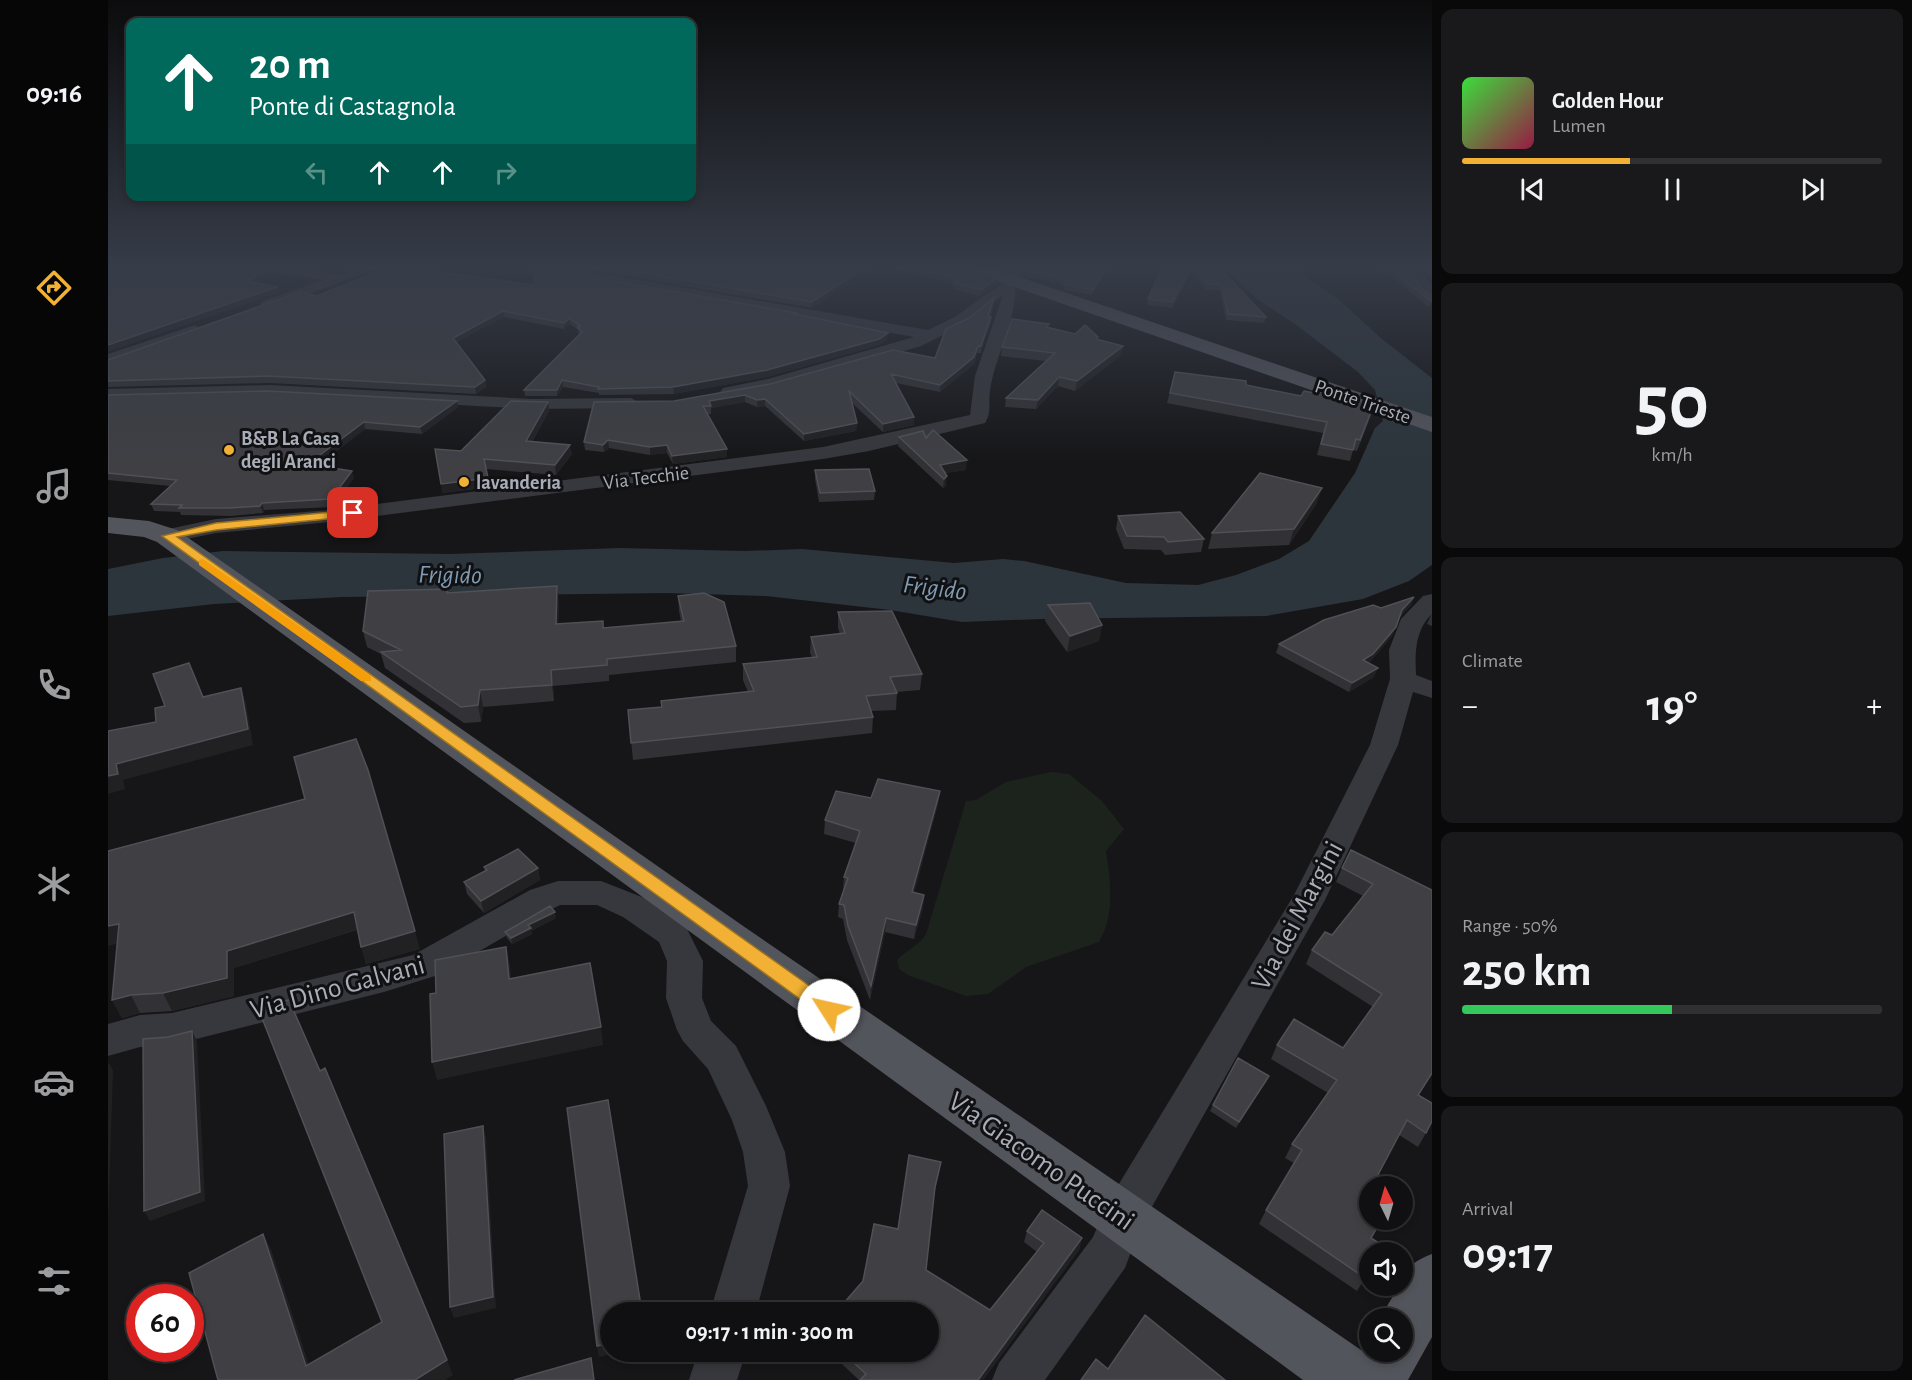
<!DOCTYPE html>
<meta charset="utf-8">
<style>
:root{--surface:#101012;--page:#19191b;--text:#f1f3f6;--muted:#9c9d9f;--line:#303032;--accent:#f2b134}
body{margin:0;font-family:"Alegreya Sans",sans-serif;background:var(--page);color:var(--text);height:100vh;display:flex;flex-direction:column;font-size:22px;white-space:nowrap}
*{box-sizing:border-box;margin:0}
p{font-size:20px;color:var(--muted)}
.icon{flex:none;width:33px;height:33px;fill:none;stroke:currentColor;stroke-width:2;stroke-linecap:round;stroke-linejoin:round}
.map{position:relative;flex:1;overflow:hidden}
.side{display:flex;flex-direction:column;gap:9px;padding:9px;background:#09090a;width:480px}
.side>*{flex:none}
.top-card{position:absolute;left:18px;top:18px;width:570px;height:183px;border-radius:12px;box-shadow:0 3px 9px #0003,0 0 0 2px var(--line);background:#00695c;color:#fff;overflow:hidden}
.needle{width:39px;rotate:355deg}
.fabs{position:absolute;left:1251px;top:1176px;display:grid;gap:12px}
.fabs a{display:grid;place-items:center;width:54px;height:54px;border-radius:50%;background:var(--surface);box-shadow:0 3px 9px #0003,0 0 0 2px var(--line);font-size:30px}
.speed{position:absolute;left:18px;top:1284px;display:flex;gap:12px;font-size:30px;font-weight:700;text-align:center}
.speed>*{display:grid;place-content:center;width:78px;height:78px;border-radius:50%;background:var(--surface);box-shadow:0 3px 9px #0003,0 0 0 2px var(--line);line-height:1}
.speed .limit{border:9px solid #d22;background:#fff;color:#111}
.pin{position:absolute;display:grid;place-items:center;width:51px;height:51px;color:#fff;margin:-26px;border-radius:12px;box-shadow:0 3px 9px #0006}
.me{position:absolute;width:66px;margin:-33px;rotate:305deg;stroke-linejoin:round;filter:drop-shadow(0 0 4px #0008)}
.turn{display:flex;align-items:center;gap:21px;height:126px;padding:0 24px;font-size:27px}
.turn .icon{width:78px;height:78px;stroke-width:2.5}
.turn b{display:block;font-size:42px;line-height:51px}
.lanes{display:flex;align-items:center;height:57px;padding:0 24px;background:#0003;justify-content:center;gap:30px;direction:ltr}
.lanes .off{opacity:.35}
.big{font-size:45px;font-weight:700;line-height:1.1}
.side .tile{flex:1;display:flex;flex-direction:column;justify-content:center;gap:9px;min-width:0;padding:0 21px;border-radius:12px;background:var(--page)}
.side .dial{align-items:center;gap:0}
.dial b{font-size:78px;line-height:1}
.song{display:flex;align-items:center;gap:18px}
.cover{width:72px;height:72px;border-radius:9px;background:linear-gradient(135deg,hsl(120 70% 55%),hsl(340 70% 35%))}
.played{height:6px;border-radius:3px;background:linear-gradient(90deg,var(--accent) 40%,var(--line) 40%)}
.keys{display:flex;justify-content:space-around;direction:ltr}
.heat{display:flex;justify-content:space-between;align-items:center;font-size:33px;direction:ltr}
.charge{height:9px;border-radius:4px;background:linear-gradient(90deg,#34c759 50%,var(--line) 0)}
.trip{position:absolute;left:492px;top:1302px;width:339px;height:60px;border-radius:30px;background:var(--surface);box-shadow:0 3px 9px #0003,0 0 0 2px var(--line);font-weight:700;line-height:60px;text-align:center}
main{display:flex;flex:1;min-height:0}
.tabs{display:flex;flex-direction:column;width:108px;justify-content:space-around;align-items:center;background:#060607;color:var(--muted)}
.tabs .icon{width:42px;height:42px}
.tabs .selected{color:var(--accent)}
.tabs b{font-size:27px;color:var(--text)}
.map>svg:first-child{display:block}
</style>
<main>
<nav class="tabs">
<b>09:16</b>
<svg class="icon selected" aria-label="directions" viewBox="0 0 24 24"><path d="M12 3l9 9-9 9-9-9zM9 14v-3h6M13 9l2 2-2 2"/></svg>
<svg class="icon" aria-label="music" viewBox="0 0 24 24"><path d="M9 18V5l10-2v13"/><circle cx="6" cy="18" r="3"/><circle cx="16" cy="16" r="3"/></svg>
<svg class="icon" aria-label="phone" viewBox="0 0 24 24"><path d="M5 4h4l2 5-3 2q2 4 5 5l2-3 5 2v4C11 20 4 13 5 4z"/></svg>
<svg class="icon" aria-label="climate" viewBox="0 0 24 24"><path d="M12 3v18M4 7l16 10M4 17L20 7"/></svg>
<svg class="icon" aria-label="car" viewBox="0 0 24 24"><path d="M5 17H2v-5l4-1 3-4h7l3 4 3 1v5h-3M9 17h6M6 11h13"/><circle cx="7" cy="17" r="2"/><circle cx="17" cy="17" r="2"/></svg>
<svg class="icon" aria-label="filters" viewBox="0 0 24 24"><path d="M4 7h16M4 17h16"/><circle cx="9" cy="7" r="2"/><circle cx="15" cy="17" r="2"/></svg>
</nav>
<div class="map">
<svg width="1324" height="1380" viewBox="0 0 1324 1380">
<rect width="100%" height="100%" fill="#161618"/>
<path fill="#1c231d" d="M943 772 961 774 994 801 1016 829 998 851C1003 882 1007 914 991 942L918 967 880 994 858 996 800 975 791 969 789 960C798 950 811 946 818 934L858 801 868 800 898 782Z"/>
<path fill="#2c353c" d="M1116 268H1185L1230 299 1274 339 1324 378V565L1301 581 1255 599 1158 616 933 619 854 622 782 610 658 596 558 593 234 597 106 604 0 616V569L55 558 115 551 342 554 512 548 636 551 694 549 846 563 895 559 916 561 1018 583 1090 585 1128 575 1171 559 1201 541 1247 473 1267 428 1275 421 1267 390 1250 372 1187 324 1149 299Z"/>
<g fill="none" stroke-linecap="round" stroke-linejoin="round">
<path fill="#37383d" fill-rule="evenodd" d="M155 268H188L231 275 251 268H271L160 309 155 307 152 304 155 301 215 280 162 272Z
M432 268H461L820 330 847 317 893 284 895 276 913 268H931L907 281C910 319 887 354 882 391 880 403 884 412 877 423L761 451 715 459 222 522 108 533 59 543 51 541 48 536 51 531 108 519 222 510 715 447 862 415 867 376 894 298 893 296 859 323 813 346 668 388 621 397 615 396 612 392 615 388 660 379 806 337 439 272Z
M1296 268H1310L1324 285V299L1319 298Z
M87 325 95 330 93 333 0 365V354Z
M162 385 424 399 523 398 532 403 523 408 424 409 162 395 0 399V389Z
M1324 594V614C1307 630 1307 653 1308 675L1324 681V698L1305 692 1290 745 1217 900 1032 1228 1017 1268 937 1380H884L891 1363 985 1237 1000 1202 1186 895 1262 745 1282 679 1281 650 1293 619 1315 596Z
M450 881H493L539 899 577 925 595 961 594 998 603 1021 628 1046 658 1106 677 1152 682 1186 648 1312H602L640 1186 635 1152 624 1120 600 1069 575 1041 569 1030 558 998 559 961 551 942 515 917 489 905H452L446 908 330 975 276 992 64 1045 32 1047 0 1056V1024L32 1015 64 1013 305 955 422 890Z
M590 1352H638L629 1380H581Z"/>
<path fill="#53555c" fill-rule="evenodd" d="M861 268H885L1324 417V432L863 272Z
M0 517 41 521 69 530 638 928 1253 1350 1262 1335V1352H1294V1318H1272L1291 1286H1294C1294 1267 1309 1260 1324 1254V1337L1300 1380H1195L49 542 36 537 0 533Z"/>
</g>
<path fill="#323236" d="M473 268H764L704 308Z
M783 268H862L863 269 890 278V284L872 296 845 289V286L843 285V283Z
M891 268H908L901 271Z
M1001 268 984 295 956 290V285L919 277 920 272Z
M1054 268H1112L1158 317 1156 323 1118 320 1112 290H1098L1083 272 1064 308 1039 305 1040 299Z
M1273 268H1299L1319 294 1324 295V302L1321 307Z
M1313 268H1324V281Z
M438 269 688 313V314L779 339 771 345 659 377 566 394 491 395V393L455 387 449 396H417L416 390 471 335 470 330 462 324 456 329 396 317 348 342 377 380 378 387 368 394 162 383 0 387V360L209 296 425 285Z
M886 305 882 317H883V324L873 353H869L866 364 832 392 788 383 806 425 775 432 743 402 749 423 748 431 696 441 657 406 649 407 637 402 603 408V414H599L619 449V457L565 464 559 453 542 455 501 448 496 452 477 450 476 442 566 401 827 358 861 318Z
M941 324V328L1015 346 1013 355 967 391 950 386 928 409 897 407 898 398 938 361 893 356 894 347Z
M1067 372 1138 385 1263 415 1249 451 1245 450 1242 461 1209 455 1215 433 1059 403Z
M0 395 349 401 350 407 314 434 257 429 209 466 246 478 225 507 156 510 155 513 123 516 73 515 72 512 46 511 43 504 62 486 0 480Z
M440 402 441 411 424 442 464 454 448 475 378 469 382 487 334 493 353 451Z
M791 437 818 438 858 470 837 473 838 486 835 488 790 446Z
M707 470 767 491 766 500 711 502 707 479Z
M1209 503 1181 545 1100 549 1104 533Z
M1010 516 1096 539 1093 552 1057 555 1053 550 1016 549 1008 529Z
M340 589V593L451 601 450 624 495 621 496 628 573 621 571 611 570 596 628 646V662L501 675V681L445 686 446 701 375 707 373 722 356 723 277 668 273 654 259 647 255 631Z
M1306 597 1303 605 1291 618 1284 636 1261 663 1266 677 1241 692 1168 653 1171 644Z
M940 605 994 625 991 641 959 652 937 621Z
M730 612 814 674 812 690 789 692 788 710 763 711 765 717 764 733 525 760 520 710 554 707 640 692 635 680V664L704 657 702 653 703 637 732 634 730 628Z
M1324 613V626L1319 624Z
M832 791 830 804 806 892 816 895 815 908 806 939 777 932 762 1000 739 940 735 919 730 917 731 904 735 891 736 877 748 843 716 834 717 820 763 798Z
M0 851 312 949 258 964 249 930 126 968V996L64 1011 32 1013 14 1018 4 1000 10 943Z
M376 867 430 868 432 880 376 913 359 894 356 882 377 871Z
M1234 868 1324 890V1074L1311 1095 1318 1133 1310 1147 1291 1135 1251 1213 1263 1238 1257 1278 1249 1291 1151 1224 1158 1210 1186 1163 1177 1158 1184 1144 1220 1093 1163 1059 1169 1045 1235 1048 1265 1007 1198 964 1204 950 1224 935 1255 896 1228 882Z
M448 918 423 931 424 934 404 944 399 938 397 932Z
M1161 1076 1158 1082 1128 1128 1102 1111 1105 1105Z
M833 1162 826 1195 818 1270 882 1310 929 1252 916 1242 919 1231 974 1238 971 1250 875 1380H751L721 1352H820L755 1281Z"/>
<path fill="#212124" d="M756 268H764L704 308V302Z
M901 268H908L901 271Z
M998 268H1001L984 295 985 290Z
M1083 268V272L1064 308 1065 302Z
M163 269 165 275 141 286 139 281Z
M890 278V284L872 296 873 290Z
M169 287 170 293 0 352V345Z
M886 298V305L879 323 880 317Z
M395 311 396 317 346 344 345 338Z
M883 317V324L873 353V346Z
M462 318V324L456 329V323Z
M780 333 779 339 771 345 659 377 566 394 565 387Z
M870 346 869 353 866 364 832 392V385Z
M1015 346 1013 355 967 391 969 381Z
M951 377 950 386 928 409 930 400Z
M377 380 378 387 368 394 367 387Z
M454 380 455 387 449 396V390Z
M637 395V402L603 408 601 401Z
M657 399V406L649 407V400Z
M349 401 350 407 314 434 312 427Z
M440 402 441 411 419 450 418 441Z
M806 417V425L775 432V424Z
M256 422 257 429 202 471 200 464Z
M749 423 748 431 696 441V434Z
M500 440 501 448 496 452 495 445Z
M462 445 464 454 448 475 447 465Z
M559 445V453L542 455V447Z
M619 449V457L565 464 564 456Z
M859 460 858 470 832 474V465Z
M244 471 246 478 225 507 223 499Z
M839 476 838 486 835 488 836 479Z
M380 478 382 487 334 493 333 484Z
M1214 488 1209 503 1181 545 1186 529Z
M154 503 156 510 155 513 152 506Z
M449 586 451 601 450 640 448 624Z
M1306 597 1303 605 1291 618 1294 610Z
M994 625 991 641 959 652 962 636Z
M1288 627 1284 636 1261 663 1255 660Z
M1270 668 1266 677 1241 692 1244 683Z
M443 670 445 686 446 701 444 685Z
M133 688 138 703 145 745 15 780 17 789 0 794V776L8 764Z
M372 690 375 707 373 722 370 705Z
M832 791 830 804 803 906 804 892Z
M430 868 432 880 376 913 373 901Z
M816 895 815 908 806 939 808 925Z
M246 912 251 929 126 968V996L64 1011 55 993 119 951Z
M447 912 448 918 423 931 424 934 404 944 403 938 420 925Z
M778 918 777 932 762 1000 763 986Z
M11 924 20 941 0 946V926Z
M307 931 312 949 258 964 253 947Z
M398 947 402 965 405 997 401 979Z
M23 995 32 1013 14 1018 4 1000Z
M493 1027 495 1045 329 1080 324 1062Z
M84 1031 89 1041 97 1201 42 1221 36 1211Z
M0 1062 5 1070 0 1225Z
M1161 1076 1158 1082 1128 1128 1131 1122Z
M375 1126 378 1138 388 1308 346 1318 342 1307Z
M833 1162 831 1174 825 1199 827 1187Z
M155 1234 163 1249 206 1380 198 1366Z
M974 1238 971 1250 875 1380H870Z
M502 1343V1352H511L491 1357 489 1346Z
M339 1360 345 1375 337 1380H307Z"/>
<path fill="#3f3f44" stroke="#4f5156" stroke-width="1.5" d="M0 268H153L163 269 139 281 169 287 0 345Z
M279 268H302L425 285 428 268H437L438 269 688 313 686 314 780 333 771 339 659 370 565 387 490 389 491 387 454 380 449 390H416L474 332 470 327 472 326 462 318 456 323 395 311 345 338 377 380 367 387 160 376 0 381V360L192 292 209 296Z
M504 268H756L704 302Z
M805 268H862L863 269 890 278 873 290 846 283 851 281 843 279 847 278Z
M927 268H998L985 290 956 284 960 280 920 272Z
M1054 268H1083L1065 302 1040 299Z
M1084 268H1112L1158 317 1120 314 1113 284H1100Z
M1281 268H1299L1319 294 1324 295V300L1323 301Z
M1319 268H1324V274Z
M886 298 880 317H883L873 346H870L866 357 832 385 783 374 806 417 775 424 741 391 749 423 696 434 657 399 649 400 637 395 601 401 603 406H595L619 449 564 456 559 445 542 447 500 440 495 445 476 442 486 402 566 401 662 384 785 350 827 358 838 329 861 318Z
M904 319 941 324 938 327 967 334 977 325 990 337 988 339 1015 346 969 381 951 377 930 400 898 398 947 353 894 347Z
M1067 372 1138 381V385L1193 396 1196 391 1266 404 1252 440 1248 439 1245 450 1213 444 1219 422 1062 393Z
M160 391 349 401 312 427 256 422 200 464 244 471 223 499 154 503 152 506 121 508H71L74 505 43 504 69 480 0 473V395Z
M403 401 440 402 418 441 462 445 447 465 376 459 380 478 333 484 327 449 353 451Z
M825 430 859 460 832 465 839 476 836 479 791 437 815 431 818 438Z
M761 469 767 491 712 493 707 470Z
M1152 473 1214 488 1186 529 1104 533Z
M1072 512 1096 539 1060 542 1056 537 1019 536 1010 516Z
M449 586 448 624 495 621V628L576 621 570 596 596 593 616 602 628 646 499 659V665L443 670 444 685 372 690 370 705 353 707 273 652 293 650 255 631 260 591 340 589 339 593Z
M1306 597 1294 610 1288 627 1265 654 1255 660 1270 668 1244 683 1171 644 1216 620 1265 605 1273 608Z
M982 603 994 625 962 636 940 605Z
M784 611 814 674 782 677 789 693 758 696 765 717 523 743 520 710 554 707 553 701 646 691 635 664 709 657 703 637 737 633 730 612Z
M81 663 95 697 133 688 140 729 8 764 10 774 0 776V731L48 722 47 708 57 706 45 674Z
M248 739 260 770 307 931 253 947 246 912 119 951V978L55 993 23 995 4 1000 11 924 0 926V851L197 799 186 757Z
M770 779 832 791 804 892 816 895 808 925 778 918 763 986 740 926 736 905 731 904 740 878 736 877 752 831 717 820 728 791 763 798Z
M410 849 430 868 373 901 356 882 379 870 376 867Z
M1243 850 1324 890V1073L1310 1095 1324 1103V1121L1318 1133 1299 1120 1264 1186H1262V1192L1251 1213 1270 1226 1263 1238 1274 1245 1270 1252H1262V1269L1257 1278 1158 1210 1194 1150 1184 1144 1229 1080 1169 1045 1186 1019 1235 1048 1274 994 1204 950 1217 932 1224 935 1265 884 1234 868Z
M442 906 447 912 420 925 423 928 403 938 397 932Z
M398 947 401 979 482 963 493 1027 324 1062 322 994 328 993 327 960Z
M181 1000 212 1071 217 1068 339 1360 307 1380H110L81 1273 155 1234 198 1366 274 1322 150 1008Z
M84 1031 92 1192 36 1211 35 1039 60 1037Z
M1130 1058 1161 1076 1131 1122 1105 1105Z
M500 1100 534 1312H502V1343L489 1346 459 1108Z
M375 1126 385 1297 342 1307 336 1134Z
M801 1155 833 1162 827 1187 818 1270 882 1310 936 1243 919 1231 934 1210 974 1238 870 1380H752L758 1374 734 1352H820V1312H728L755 1281 766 1224 790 1229Z
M1037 1315 1117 1380H973L988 1359 1000 1369Z
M483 1358 486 1380H406Z"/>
<linearGradient id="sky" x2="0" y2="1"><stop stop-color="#0c0c0d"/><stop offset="0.58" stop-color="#363c48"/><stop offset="1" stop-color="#363c48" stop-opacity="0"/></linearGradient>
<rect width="1324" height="461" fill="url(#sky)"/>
<path fill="#f2b134" stroke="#9d7322" stroke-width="1.5" d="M245 510 249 511V516L108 530 69 537 727 1004 730 1010 727 1015 721 1017 714 1015 54 536 108 523Z"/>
<path fill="#f59e0b" d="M95 559 263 676V681H253L91 565V560Z"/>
<g fill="#f2b134" stroke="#111113" stroke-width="2">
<circle cx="121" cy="450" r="6"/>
<circle cx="356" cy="482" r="6"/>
</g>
<g text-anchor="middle" stroke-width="6" stroke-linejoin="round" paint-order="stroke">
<g font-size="20" fill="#a8adb8" stroke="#111113">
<text transform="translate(1255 401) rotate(19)" y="7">Ponte Trieste</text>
<text transform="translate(538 477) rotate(-7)" y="7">Via Tecchie</text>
</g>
<g font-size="20" font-weight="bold" fill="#a8adb8" stroke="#111113" text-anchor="start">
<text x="133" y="445">B&amp;B La Casa<tspan x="133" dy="23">degli Aranci</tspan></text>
<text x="368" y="489">lavanderia</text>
</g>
<g font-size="26" font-style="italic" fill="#7f9bb3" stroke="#111113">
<text transform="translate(342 574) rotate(1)" y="9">Frigido</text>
<text transform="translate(827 587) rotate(7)" y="9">Frigido</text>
</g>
<g font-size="28" fill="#a8adb8" stroke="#111113">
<text transform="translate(1188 915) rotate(-62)" y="10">Via dei Margini</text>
<text transform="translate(229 986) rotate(-15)" y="10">Via Dino Galvani</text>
<text transform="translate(934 1160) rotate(35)" y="10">Via Giacomo Puccini</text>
</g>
</g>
</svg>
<div class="fabs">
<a><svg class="needle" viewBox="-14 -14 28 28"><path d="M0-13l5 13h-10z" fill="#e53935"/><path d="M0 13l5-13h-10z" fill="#9c9d9f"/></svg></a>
<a><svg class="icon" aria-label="sound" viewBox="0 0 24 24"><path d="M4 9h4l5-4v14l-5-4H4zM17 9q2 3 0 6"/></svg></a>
<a><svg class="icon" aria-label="search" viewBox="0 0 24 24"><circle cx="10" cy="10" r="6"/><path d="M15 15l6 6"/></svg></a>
</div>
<div class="speed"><div class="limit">60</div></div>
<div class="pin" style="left:245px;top:513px;background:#d93025"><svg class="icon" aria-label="arrive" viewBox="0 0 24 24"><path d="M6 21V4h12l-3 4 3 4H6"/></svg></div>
<svg class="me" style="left:721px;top:1010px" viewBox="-20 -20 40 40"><circle r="19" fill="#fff"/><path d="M0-13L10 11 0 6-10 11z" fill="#f2b134"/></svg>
<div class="trip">09:17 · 1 min · 300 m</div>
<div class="top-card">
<div class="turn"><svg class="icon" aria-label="ahead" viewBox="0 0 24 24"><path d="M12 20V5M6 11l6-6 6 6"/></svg><div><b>20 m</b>Ponte di Castagnola</div></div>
<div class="lanes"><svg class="icon off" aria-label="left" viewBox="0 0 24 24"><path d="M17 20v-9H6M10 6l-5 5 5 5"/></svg><svg class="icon" aria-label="ahead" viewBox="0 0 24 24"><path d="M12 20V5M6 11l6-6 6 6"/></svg><svg class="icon" aria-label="ahead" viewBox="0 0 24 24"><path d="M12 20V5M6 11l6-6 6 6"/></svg><svg class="icon off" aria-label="right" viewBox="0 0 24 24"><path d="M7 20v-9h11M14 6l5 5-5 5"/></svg></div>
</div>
</div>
<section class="side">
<div class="tile">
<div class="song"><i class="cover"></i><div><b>Golden Hour</b><p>Lumen</p></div></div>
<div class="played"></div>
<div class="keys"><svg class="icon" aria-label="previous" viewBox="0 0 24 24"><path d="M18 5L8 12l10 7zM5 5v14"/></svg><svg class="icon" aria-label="pause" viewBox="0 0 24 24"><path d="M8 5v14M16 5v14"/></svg><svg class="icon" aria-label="next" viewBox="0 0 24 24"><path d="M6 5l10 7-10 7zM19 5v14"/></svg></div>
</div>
<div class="tile dial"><b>50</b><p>km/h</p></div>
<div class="tile"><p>Climate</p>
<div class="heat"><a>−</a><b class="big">19°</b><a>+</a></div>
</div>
<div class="tile"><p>Range · 50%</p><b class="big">250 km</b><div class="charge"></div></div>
<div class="tile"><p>Arrival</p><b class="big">09:17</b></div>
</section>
</main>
